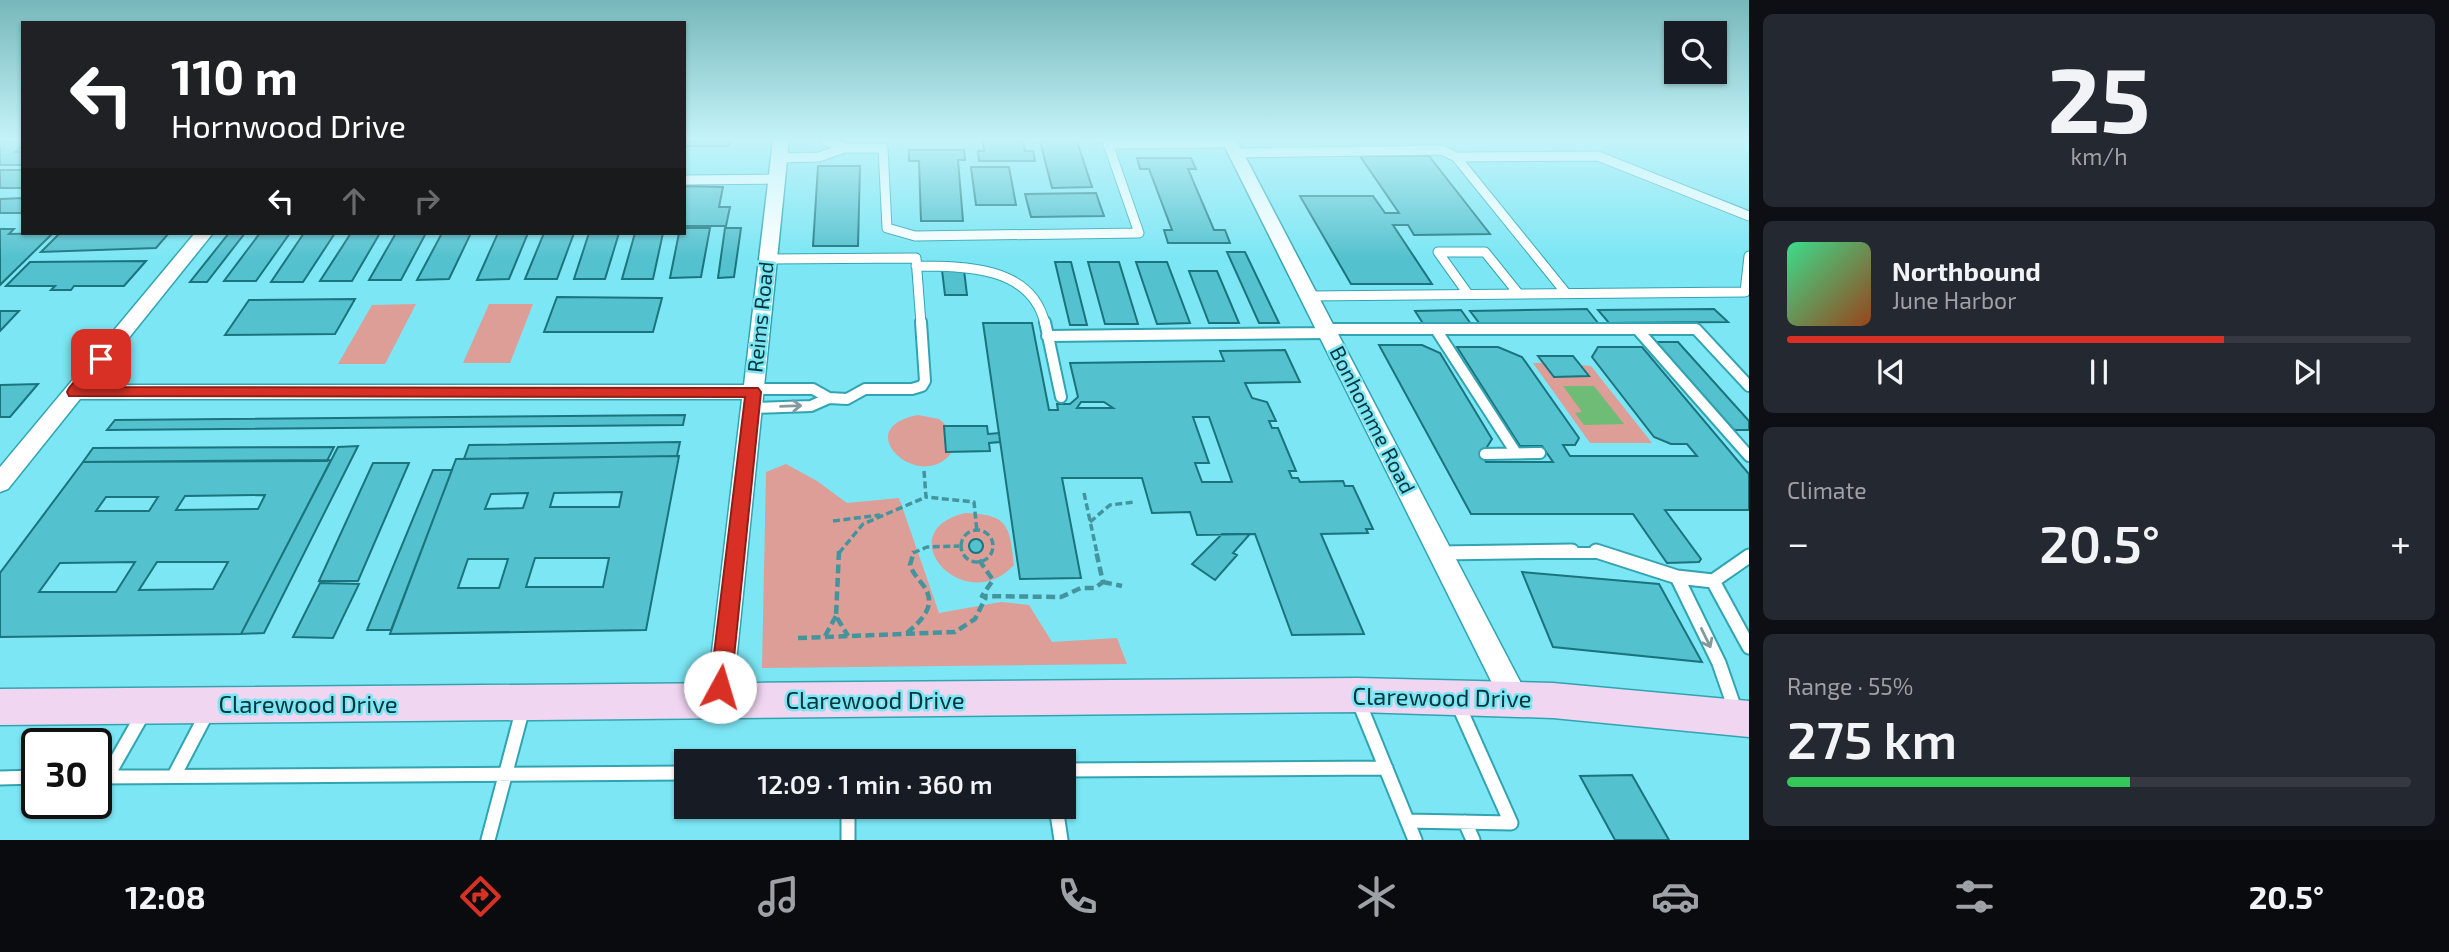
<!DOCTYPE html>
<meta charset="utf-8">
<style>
:root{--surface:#171b24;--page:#242831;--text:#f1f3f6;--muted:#9ea1a6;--line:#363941;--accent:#d93025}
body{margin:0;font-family:"Exo 2",sans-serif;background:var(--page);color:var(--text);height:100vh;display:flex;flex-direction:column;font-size:26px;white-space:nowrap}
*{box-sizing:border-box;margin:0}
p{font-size:23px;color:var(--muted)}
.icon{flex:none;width:38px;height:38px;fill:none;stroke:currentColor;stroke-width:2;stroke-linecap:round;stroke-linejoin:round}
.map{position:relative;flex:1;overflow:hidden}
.drawer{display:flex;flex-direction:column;gap:14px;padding:14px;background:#0d0f14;width:700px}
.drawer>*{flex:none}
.top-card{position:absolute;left:21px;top:21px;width:665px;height:214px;border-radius:0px;box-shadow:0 2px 5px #0004;background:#202124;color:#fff;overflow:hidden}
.controls{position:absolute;left:1664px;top:21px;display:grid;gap:14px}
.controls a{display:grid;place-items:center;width:63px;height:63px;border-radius:0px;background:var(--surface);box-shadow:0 2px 5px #0004;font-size:35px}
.speed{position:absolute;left:21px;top:728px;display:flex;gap:14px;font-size:35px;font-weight:700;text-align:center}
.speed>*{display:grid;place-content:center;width:91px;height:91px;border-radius:50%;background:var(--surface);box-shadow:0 2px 5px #0004;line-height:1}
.speed .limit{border:4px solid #111;border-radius:10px;background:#fff;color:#111}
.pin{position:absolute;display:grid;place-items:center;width:60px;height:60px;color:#fff;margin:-30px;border-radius:14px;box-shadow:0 4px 10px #0006}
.me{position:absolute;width:77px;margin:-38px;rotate:6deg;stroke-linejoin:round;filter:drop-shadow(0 0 5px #0008)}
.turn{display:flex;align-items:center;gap:24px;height:147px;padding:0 35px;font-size:32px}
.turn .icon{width:91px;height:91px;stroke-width:2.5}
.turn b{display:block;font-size:49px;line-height:60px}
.lanes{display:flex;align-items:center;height:66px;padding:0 35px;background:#0003;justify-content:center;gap:35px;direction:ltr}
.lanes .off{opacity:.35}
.big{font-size:52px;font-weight:600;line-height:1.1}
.drawer .tile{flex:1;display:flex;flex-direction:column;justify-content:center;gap:10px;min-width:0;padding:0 24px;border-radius:10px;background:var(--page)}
.drawer .dial{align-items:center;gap:0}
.dial b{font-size:91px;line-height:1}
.song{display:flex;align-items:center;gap:21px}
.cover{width:84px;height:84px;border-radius:10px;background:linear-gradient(135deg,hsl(150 70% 55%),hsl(20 70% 35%))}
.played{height:7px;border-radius:4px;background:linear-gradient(90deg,var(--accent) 70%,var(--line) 70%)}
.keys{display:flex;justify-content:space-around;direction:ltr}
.heat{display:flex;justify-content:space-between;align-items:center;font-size:38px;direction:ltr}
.charge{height:10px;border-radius:5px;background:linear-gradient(90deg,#34c759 55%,var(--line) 0)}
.trip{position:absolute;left:674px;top:749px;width:402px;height:70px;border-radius:0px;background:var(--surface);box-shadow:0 2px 5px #0004;font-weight:600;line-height:70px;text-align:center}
.dock{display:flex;height:112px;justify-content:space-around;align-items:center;background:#090b0e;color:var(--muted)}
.dock .icon{width:49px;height:49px}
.dock .active{color:var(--accent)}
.dock b{font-size:32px;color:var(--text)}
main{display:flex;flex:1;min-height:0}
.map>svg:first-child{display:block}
</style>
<main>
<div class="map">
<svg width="1749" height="840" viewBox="0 0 1749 840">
<rect width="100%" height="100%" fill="#7ce6f4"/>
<path fill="#dd9e97" d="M416 304 385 364H338L372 305Z
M489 304H533L510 363H463Z
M1538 356H1573L1580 365 1591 366 1652 443H1590L1533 363H1542Z
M918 415 939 419 953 431 955 447C927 500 844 429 918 415Z
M786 464 817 481 847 503 899 498 939 613 1001 602 1029 605 1052 642 1117 638 1127 664 762 668 766 472Z
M965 513C1009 514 1010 527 1014 565 964 619 887 532 965 513Z"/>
<path fill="#6ebc75" d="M1563 386H1594L1624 424 1584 425 1575 413 1582 412Z"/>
<path fill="#54c1ce" stroke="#1a737d" stroke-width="2" fill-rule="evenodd" d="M0 141H23V146L15 152H23V165H0Z
M684 141H730L729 146H684Z
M983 141H1023L1025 151H1033L1035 161H979L978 151H984Z
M1040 141H1077L1092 187 1052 188Z
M909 150H964L965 160H958L963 221H921L919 161H909Z
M1360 156H1429L1490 234 1414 235 1408 225H1393L1432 284H1351L1300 196H1373L1385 213H1399Z
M1137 158H1191L1196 169H1188L1214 230H1225L1230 243H1168L1164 230H1172L1149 169H1140Z
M818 166H860L858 246H813Z
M971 167H1009L1016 205H976Z
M0 170H23V188H0Z
M684 186 723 187 719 207H730L726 226H684Z
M1096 193 1104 216 1031 217 1025 194Z
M23 198V213H0V199Z
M684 228H710L701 277 670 278 679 233H684Z
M725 228H741L734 277 718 278Z
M0 229H14L9 234 53 233 0 285Z
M60 233H169L156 248 41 252Z
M229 233H245L207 282H190Z
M260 233H290L256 281H224Z
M304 233H335L303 282H271Z
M351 233H380L352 281H320Z
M396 233H426L401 280H369Z
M442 233H471L449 279 417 280Z
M498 233H528L509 279 477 280Z
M544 233H574L557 279H525Z
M589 233H619L605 279H574Z
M635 233H663L653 279H622Z
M1227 252H1245L1279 323H1259Z
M146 261 124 286H74L71 290H51L55 286H6L30 262Z
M1055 262H1071L1087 325H1070Z
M1088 262H1119L1138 324H1105Z
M1136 262H1167L1190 323 1157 324Z
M942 270H964L967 295H945Z
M1189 271H1217L1239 323H1209Z
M557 297 662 298 653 332H544Z
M355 299 335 334 225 335 249 300Z
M1587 309 1598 323 1480 324 1470 311Z
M1714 309 1728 322 1609 323 1598 310Z
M1461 310 1471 324 1424 325 1415 311Z
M0 311H19L0 331Z
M983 323H1032L1049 410H1058L1057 404H1070L1078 397 1070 363 1224 361 1220 351 1285 350 1300 382 1245 383 1252 398 1267 402 1276 421H1269L1272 428H1278L1296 471H1289L1292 478H1298L1300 482 1343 481 1345 486H1353L1373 529H1366L1368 533 1321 534 1364 634 1292 635 1255 534 1197 535 1190 512 1152 513 1142 478H1062L1081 578 1020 579ZM1081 402H1104L1113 408H1077ZM1193 417H1209L1232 482H1202L1195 463H1209Z
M1656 342H1678L1749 421V430H1734Z
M1379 345H1422L1440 353 1492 439 1482 455 1486 462H1553L1542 446H1520L1457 347H1498L1522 357 1579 438 1575 445H1563L1570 456H1697L1687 444H1671L1654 437 1592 357 1598 347H1642L1749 474V510H1665L1701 559 1699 562 1667 563 1633 514H1471Z
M1538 356H1573L1589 376 1554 377Z
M38 384 10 417H0V385Z
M685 415 683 425 107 430 115 420Z
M944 426H987L988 434 999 433 1000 442 989 443 990 451 946 452Z
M680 442 677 456 464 459 469 445Z
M358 446 264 633 241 634 338 447Z
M334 447 327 461 83 462 93 448Z
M679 456 646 630 390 634 456 459ZM622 492 619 507H550L554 493ZM528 493 523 508 485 509 491 494ZM535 558H609L603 587H526ZM468 559H508L499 588H458Z
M331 460 241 634 0 637V573L83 462ZM265 495 258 509 176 510 185 496ZM106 497H158L149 511H96ZM135 562 116 592H39L60 563ZM157 562H228L213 589 139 590Z
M373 463H409L358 581H319Z
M433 470H452L391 630H367Z
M1222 534H1250L1233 553 1237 555 1215 580 1192 564Z
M969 546a7 7 0 1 1 14 0a7 7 0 1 1-14 0Z
M1522 572 1659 584 1702 662 1553 647Z
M320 583 359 584 333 638 293 637Z
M1632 775 1669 840H1615L1580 776Z"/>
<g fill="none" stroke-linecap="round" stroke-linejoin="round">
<defs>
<path id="lane-far2" d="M826 141 844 148
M1235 153 1442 150 1456 157 1566 293
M1456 157 1598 156 1749 216
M779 158 819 157 844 148H883L887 228 915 236 1139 233 1108 144 1231 143
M684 180 777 179
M768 259 916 258 921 324
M916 266C965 266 1032 266 1045 324
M1468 294 1438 252H1485L1518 293
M1309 296 1745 292 1749 256"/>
<path id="lane-far1" d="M1045 322 1061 397
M1325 329H1696L1749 386
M1638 330 1749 456
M1437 331 1516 453
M1047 336 1327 333
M753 389H813L829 398
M752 408 811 406 829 398 847 399 865 389H912L922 386 925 381 921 322
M1485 454 1540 453
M1439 553H1601"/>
<path id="lane" d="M1596 551 1677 577 1713 581 1749 556
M1439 553 1572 551
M1677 577 1719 663 1736 712
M1713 581 1749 647
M1358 700 1415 840
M1064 770 1386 768
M174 776 208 711
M96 777 686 773
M107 777 144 712
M0 778 37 777
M848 807V840
M1056 807 1061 840
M1407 821 1511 823 1457 702
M1465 822 1473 840
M488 840 523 708"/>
<path id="street" d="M773 141H789L732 702 729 711 719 714 709 711 706 702 742 399H80L8 489 0 492V467L195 233H213L91 385H744Z
M1222 141H1237L1524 689 1527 698 1524 707 1514 710 1504 707Z"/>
<path id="secondary" d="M1357 678 1553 683 1749 701V737L1553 718 1357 712 0 725V689Z"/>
</defs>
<use href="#lane-far2" stroke="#32a4b1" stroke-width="11"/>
<use href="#lane-far1" stroke="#32a4b1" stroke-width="14"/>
<use href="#lane" stroke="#32a4b1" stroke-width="17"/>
<use href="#street" stroke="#32a4b1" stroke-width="3"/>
<use href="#secondary" stroke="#32a4b1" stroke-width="3"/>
<path stroke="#44949e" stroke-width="3.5" stroke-dasharray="7 3.5" stroke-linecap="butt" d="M924 471 926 497 974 502 977 532
M1084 493 1097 553
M833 521 880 515
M1090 522 1110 505 1135 502
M961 546a16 16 0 1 1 32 0a16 16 0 1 1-32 0Z
M839 553 863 524 926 497
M913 553 927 547 959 546"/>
<path stroke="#44949e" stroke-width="4.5" stroke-dasharray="9 4.5" stroke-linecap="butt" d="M839 551 836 616 848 636
M979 560 993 580 982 596 1061 597 1081 588H1095L1103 582 1096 551
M1103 582 1122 586
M907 633C922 620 938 605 923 585 918 578 913 574 910 565L914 551
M825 636 836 616
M798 638 955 632 975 619 986 597"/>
<use href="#lane-far2" stroke="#fff" stroke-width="9"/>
<use href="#lane-far1" stroke="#fff" stroke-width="10"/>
<use href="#lane" stroke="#fff" stroke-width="13"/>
<use href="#street" fill="#fff" fill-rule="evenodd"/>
<use href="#secondary" fill="#f1d6f1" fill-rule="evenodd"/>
</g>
<defs><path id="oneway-shaft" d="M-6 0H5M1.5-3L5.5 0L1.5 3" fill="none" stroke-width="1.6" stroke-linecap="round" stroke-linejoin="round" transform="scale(1.75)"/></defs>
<g stroke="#829a9e">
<use href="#oneway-shaft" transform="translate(791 406) rotate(-2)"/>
<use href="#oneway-shaft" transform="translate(1706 638) rotate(64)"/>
</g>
<linearGradient id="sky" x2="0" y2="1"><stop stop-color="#77b7ba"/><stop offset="0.54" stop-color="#c4f4fa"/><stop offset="1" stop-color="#c4f4fa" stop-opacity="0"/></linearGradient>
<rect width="1749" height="259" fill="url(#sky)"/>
<path fill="#d93025" stroke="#8d1f18" stroke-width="2" d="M101 354 109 359 87 387 758 388 761 392 731 687 728 693 720 696 713 693 710 687 745 397 69 396 67 392 69 388 96 355Z"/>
<g text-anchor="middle" stroke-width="5" stroke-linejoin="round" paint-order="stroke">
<g font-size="21" fill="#04363c" stroke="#7ce6f4">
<text transform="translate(761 317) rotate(-84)" y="7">Reims Road</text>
<text transform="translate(1372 420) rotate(63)" y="7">Bonhomme Road</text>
</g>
<g font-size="24" fill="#04363c" stroke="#7ce6f4">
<text transform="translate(1442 698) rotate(1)" y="8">Clarewood Drive</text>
<text x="875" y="709">Clarewood Drive</text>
<text x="308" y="713">Clarewood Drive</text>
</g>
</g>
</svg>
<div class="controls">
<a><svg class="icon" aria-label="search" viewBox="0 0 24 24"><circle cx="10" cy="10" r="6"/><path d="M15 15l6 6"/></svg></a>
</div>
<div class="speed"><div class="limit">30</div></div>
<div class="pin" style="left:101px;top:359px;background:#d93025"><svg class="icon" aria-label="arrive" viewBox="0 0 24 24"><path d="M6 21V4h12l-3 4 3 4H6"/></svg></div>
<svg class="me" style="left:720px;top:687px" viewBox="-20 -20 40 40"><circle r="19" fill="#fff"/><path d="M0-13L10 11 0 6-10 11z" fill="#d93025"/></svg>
<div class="trip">12:09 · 1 min · 360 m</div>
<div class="top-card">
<div class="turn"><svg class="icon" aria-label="left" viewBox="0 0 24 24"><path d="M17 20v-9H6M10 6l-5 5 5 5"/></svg><div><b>110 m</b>Hornwood Drive</div></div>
<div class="lanes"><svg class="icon" aria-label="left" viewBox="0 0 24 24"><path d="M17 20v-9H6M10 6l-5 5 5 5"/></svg><svg class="icon off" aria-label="ahead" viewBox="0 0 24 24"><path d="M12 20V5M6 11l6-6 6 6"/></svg><svg class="icon off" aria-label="right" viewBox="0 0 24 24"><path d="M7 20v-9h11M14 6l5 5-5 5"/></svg></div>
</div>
</div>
<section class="drawer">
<div class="tile dial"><b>25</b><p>km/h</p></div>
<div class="tile">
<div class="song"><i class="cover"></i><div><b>Northbound</b><p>June Harbor</p></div></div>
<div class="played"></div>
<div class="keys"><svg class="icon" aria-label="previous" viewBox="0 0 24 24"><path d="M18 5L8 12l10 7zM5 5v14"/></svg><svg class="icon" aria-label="pause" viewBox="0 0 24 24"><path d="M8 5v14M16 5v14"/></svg><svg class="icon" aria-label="next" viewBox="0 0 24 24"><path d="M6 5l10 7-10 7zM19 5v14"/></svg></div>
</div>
<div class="tile"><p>Climate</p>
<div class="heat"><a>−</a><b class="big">20.5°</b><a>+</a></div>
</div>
<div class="tile"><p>Range · 55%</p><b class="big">275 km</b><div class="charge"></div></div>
</section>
</main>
<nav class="dock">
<b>12:08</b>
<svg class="icon active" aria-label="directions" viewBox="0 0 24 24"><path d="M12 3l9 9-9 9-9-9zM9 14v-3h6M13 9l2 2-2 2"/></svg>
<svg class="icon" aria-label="music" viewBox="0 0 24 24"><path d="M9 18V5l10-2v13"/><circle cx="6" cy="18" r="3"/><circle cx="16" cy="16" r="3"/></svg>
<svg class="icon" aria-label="phone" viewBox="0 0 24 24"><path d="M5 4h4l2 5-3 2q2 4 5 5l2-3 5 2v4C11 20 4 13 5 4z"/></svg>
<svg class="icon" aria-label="climate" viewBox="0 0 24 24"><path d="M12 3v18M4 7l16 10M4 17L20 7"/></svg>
<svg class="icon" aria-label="car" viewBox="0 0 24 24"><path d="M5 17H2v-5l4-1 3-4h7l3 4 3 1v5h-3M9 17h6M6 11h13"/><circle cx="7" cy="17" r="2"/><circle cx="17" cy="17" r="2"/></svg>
<svg class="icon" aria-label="filters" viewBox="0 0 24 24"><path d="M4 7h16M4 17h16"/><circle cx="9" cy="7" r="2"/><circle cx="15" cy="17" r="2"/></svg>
<b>20.5°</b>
</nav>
